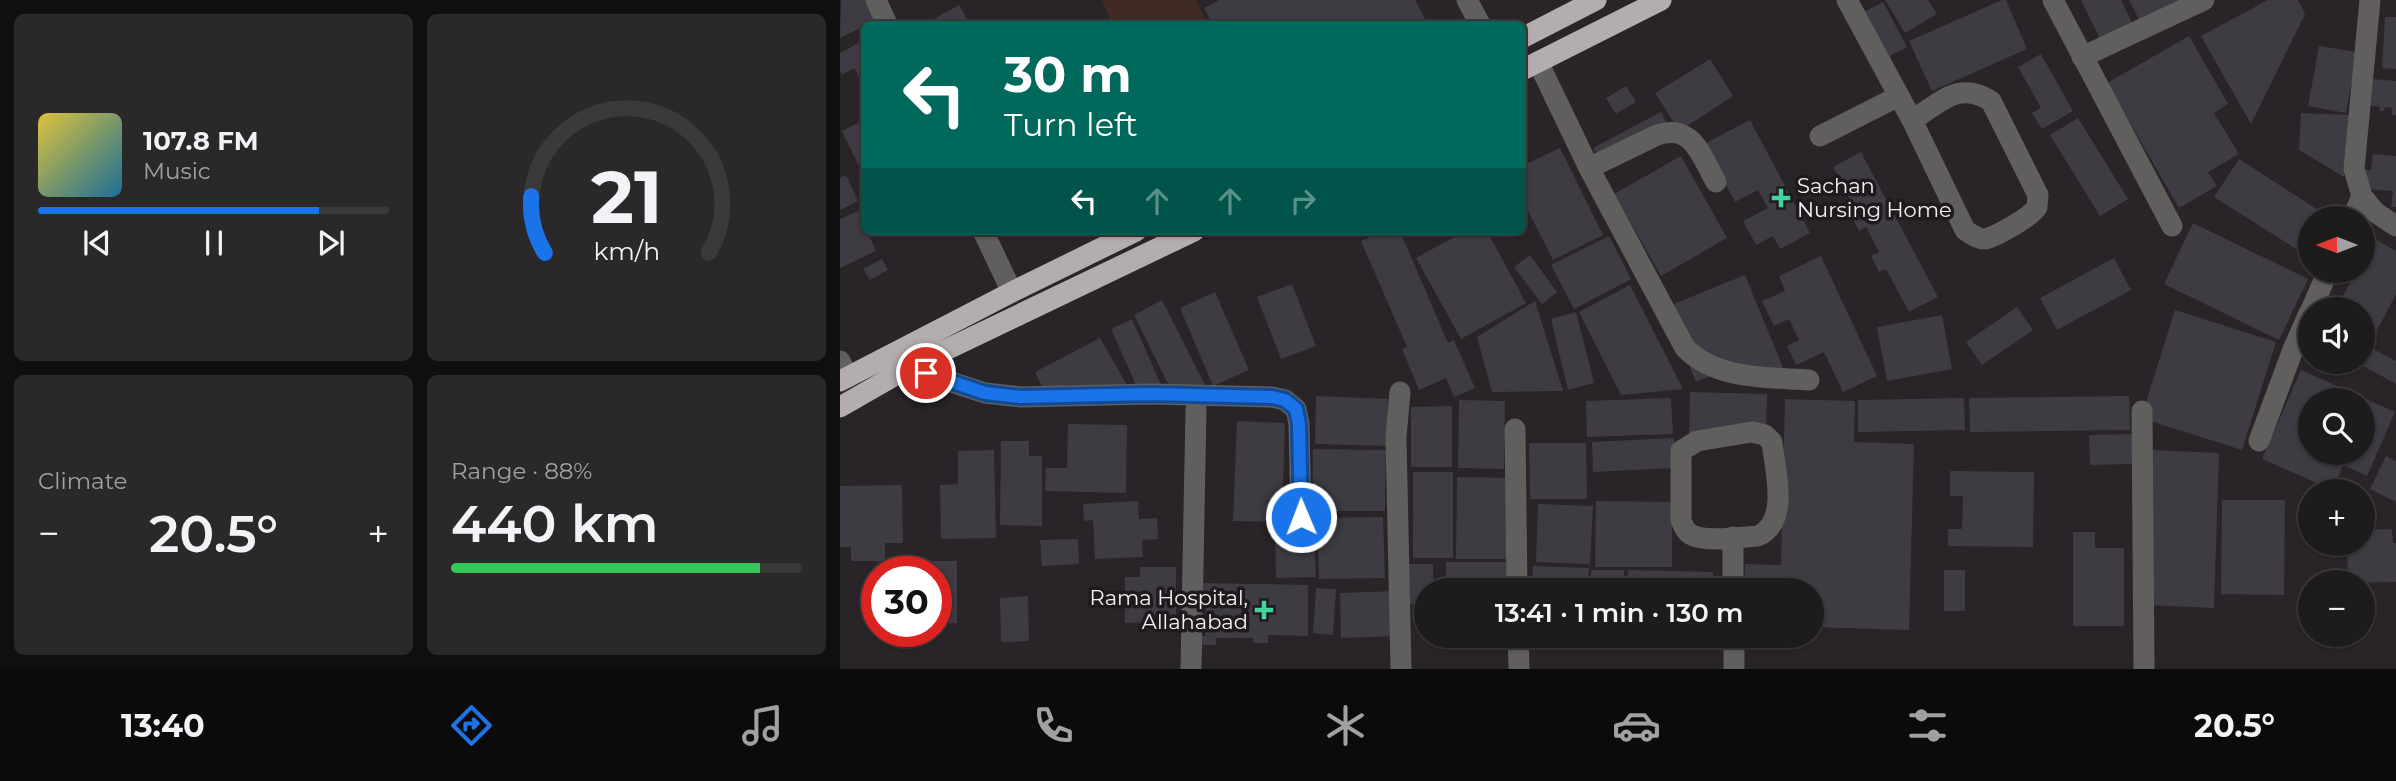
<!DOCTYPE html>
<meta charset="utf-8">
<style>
:root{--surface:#1e1b1d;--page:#2b282a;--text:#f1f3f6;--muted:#a1a1a4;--line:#3c393b;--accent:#1a73e8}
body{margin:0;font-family:Montserrat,sans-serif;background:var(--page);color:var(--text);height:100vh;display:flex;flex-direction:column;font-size:26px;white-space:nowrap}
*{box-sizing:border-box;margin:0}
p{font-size:23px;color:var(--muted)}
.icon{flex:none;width:38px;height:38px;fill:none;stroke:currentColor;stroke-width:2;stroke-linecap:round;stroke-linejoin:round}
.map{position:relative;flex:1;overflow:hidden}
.details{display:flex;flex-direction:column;gap:14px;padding:14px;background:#100f10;width:840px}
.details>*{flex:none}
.hud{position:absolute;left:21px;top:21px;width:665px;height:214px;border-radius:10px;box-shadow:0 2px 5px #0004,0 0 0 2px var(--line);background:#00695c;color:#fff;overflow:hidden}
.needle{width:46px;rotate:270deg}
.controls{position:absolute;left:1458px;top:206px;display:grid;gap:14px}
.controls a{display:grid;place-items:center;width:77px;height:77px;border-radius:50%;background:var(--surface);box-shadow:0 2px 5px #0004,0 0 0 2px var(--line);font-size:35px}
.speed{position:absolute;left:21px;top:556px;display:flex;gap:14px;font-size:35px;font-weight:700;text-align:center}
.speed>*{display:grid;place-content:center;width:91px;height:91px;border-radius:50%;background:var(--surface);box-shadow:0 2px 5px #0004,0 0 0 2px var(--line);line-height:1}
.speed .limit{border:10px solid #d22;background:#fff;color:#111}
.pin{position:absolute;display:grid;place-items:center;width:60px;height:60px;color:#fff;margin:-30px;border:4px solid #fff;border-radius:50%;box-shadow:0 2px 7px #0007}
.me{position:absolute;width:77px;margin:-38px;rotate:359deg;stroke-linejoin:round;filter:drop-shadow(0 0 5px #0008)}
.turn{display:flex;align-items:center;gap:24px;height:147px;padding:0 28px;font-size:32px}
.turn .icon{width:91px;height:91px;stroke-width:2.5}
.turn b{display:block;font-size:49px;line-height:60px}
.lanes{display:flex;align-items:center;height:66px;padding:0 28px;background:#0003;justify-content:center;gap:35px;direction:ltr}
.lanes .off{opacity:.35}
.big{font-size:52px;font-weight:600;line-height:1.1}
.details .tile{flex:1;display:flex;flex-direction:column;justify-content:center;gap:10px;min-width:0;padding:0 24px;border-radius:10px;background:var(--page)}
.details .dial{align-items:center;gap:0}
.dial svg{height:182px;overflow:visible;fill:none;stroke:var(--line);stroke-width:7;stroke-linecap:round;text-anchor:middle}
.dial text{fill:var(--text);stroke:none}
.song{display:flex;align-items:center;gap:21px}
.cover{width:84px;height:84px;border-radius:10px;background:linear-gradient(135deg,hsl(50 70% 55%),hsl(200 70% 35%))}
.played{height:7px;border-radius:4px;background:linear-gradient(90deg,var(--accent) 80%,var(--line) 80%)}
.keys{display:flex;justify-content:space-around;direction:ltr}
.heat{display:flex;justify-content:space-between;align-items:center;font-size:38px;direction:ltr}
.charge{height:10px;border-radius:5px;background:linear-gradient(90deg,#34c759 88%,var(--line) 0)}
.details .tiles{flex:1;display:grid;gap:14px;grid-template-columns:repeat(2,1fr)}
.trip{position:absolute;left:574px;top:578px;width:410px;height:70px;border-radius:35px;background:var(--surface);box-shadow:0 2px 5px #0004,0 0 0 2px var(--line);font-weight:600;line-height:70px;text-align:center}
.menu{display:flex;height:112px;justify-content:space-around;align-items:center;background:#0c0b0c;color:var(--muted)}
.menu .icon{width:49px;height:49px}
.menu .selected{color:var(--accent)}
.menu b{font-size:32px;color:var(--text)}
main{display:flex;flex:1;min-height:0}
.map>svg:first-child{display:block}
</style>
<main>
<section class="details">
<div class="tiles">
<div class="tile">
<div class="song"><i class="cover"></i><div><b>107.8 FM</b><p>Music</p></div></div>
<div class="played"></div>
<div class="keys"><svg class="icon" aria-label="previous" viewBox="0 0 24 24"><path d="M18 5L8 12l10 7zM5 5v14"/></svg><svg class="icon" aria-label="pause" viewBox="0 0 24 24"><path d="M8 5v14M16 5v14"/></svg><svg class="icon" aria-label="next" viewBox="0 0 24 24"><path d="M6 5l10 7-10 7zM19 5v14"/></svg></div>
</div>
<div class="tile dial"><svg viewBox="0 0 100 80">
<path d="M14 69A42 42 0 1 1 86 69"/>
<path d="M14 69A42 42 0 0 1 8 44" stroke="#1a73e8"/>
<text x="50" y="56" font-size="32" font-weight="700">21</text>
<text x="50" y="72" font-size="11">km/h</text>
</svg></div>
<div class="tile"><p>Climate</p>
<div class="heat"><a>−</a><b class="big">20.5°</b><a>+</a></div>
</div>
<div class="tile"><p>Range · 88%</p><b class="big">440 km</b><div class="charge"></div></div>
</div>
</section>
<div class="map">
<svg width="1556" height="669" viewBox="0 0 1556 669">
<rect width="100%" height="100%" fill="#282427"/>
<path fill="#402b24" d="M262 0H356L368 24H272Z"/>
<path fill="#3e3c42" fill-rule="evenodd" d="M1 0H30L39 19 0 38Z
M379 0H575L588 24H373L364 8Z
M1045 0H1088L1097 14 1065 33Z
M1162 0H1166L1187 49 1092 91 1069 41Z
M1241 0H1281L1297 33 1265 49Z
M1289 0H1362L1307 35Z
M1428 0H1458L1465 14 1411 124 1361 36Z
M1043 2 1067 47 1048 57 1024 12Z
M119 5 130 24H85Z
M1545 17H1556V69L1542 68Z
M1349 36 1388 104 1374 113 1399 154 1368 172 1377 186 1339 208 1267 83Z
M24 40V87L14 68 2 75 0 70V53Z
M1479 46 1517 52 1506 113 1468 106Z
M1201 54 1233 111 1202 129 1192 113 1201 108 1178 67Z
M870 59 893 96 839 131 815 93Z
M1533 79 1556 81V115H1552V108L1545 107 1544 111H1539L1540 107 1523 105Z
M786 86 796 102 776 114 766 98Z
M821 112 832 133 765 170 753 148Z
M1461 113 1512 115 1504 177 1459 150Z
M1238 118 1288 199 1260 216 1210 135Z
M24 120V177L2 131Z
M910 120 970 233 940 249 933 236 916 245 903 221 928 208 918 190 895 202 864 144Z
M720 148 763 235 713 260 682 199V166Z
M1021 152 1098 297 1069 312 1046 269 1039 272 1031 256 1039 252 1026 227 1019 231 1010 213 1016 210 993 167Z
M1533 154 1556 156V207H1551L1553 191 1523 189 1524 170H1531Z
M841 156 887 238 821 276 774 194Z
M1399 159 1492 219H1470L1469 257 1374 197Z
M6 175 18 201 0 210V178Z
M18 211 24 231H27L36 251 0 268V219Z
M1353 223 1468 279 1439 340 1324 284Z
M544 231H560L608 343 614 340 635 388 614 397 606 378 579 390 562 349 567 347 521 241Z
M625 231H647L686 303 621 339 576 258Z
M769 236 791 279 734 309 711 265Z
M1535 239 1556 251V294L1535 334 1522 327V310H1495L1517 271H1522V261Z
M690 255 717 292 702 304 674 267Z
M981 256 1037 376 1003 392 984 352 956 365 947 346 959 340 949 319 934 326 922 301 945 291 939 276Z
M1274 258 1291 290 1217 330 1200 298Z
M42 259 48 270 30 280 23 269Z
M905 275 944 370 906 386 898 365 856 382 826 307Z
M452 284 476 346 441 359 417 297Z
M790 285 843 389 781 395 739 312Z
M375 292 409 370 373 386 340 308Z
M322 300 365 385 336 400 294 315Z
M695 301 723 391 652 392 637 337Z
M1177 307 1193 330 1142 365 1126 342Z
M1335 310 1436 342 1402 450 1301 418Z
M736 312 754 383 728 390 711 319Z
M1102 315 1112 369 1047 381 1037 327Z
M292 319 326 396 305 405 271 329Z
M260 338 297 402 210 404 195 372Z
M1522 343 1556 361V384L1516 362H1522Z
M1461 370 1555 412 1527 476 1503 465 1493 490 1422 459ZM1470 401H1522V453H1470Z
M850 392 927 394 926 438 849 436Z
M476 396 548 399 547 446 475 444Z
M1289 396 1290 430 1130 432 1129 398Z
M831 398 833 434 747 437 746 401Z
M1124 398 1125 430 1018 432V400Z
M945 399 1015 401 1014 442 1074 444 1069 630 971 627V590H904L905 564 941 565Z
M619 400 665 401 664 469 618 468Z
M612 406V467H571V407Z
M397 421 445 423 442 522 393 521Z
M228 424 287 425 286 493 205 491 206 468H227Z
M1292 434V464L1250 465 1249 435Z
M834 438 835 468 753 472 752 442Z
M161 441H189V456H202V526L160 525Z
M689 443H746L747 499H690Z
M473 449 546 450 545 511H472Z
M154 450 156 538 101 539 100 485 118 484V451Z
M1310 450 1379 453 1374 608 1305 605Z
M1546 456 1556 461V502L1530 489Z
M1110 471 1194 472 1193 547 1108 546V529H1122L1123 496H1110Z
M573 472H613V558H573Z
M617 477 671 478V559H616Z
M62 485 63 543H45V561H11V547H0V486Z
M1382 500H1445L1444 595 1381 594Z
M298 501 299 519 317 518 318 539 302 540 303 557 255 559 253 520 244 521 243 504Z
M756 501 832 502V567H755Z
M698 504 753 506 750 564 696 562Z
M543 517 545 578 479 579 477 518Z
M474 529 476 577 436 578 435 530Z
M1552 529 1553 543H1556V582L1508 583 1507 544H1522V530Z
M1233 532H1255V548H1284V626H1233Z
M238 539 239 564 202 566 200 540Z
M74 561H117V623L96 624V572H74Z
M606 562H671V590H606Z
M567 564H593V590H586V605L567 604Z
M693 566 749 568 748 590H692Z
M300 567H336V622L285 623V577H300Z
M751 570H784V590H751Z
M788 570 873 572V590H788Z
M1104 570H1125V611H1104Z
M360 583 468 585V636L428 635V643H413V638H376V645H360V636H365L366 609 359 608Z
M476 588 496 589 493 635 473 633Z
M554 591 556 636 501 638 500 593Z
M188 596 189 641 161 642 160 598Z"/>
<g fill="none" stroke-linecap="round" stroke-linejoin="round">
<path stroke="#615e5e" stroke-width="21" d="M36 0 47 24
M627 0 640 24
M1007 0 1072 120 1125 230C1131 234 1137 239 1145 239 1155 237 1193 216 1197 207 1197 206 1198 196 1198 195L1151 101C1118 80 1101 103 1072 120
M1213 0 1332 226
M1242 57 1364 0
M698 62 749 168 845 348C877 380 926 377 969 380
M980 136 1059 96
M749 168 817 135C853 123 861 156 876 182
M1522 196 1535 212 1556 226
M1512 219 1522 196 1514 169 1530 0
M143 231 172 292
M1471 310 1488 271
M0 361 8 377
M68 368 145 393 181 397 311 394 432 397 445 400 456 409 459 424 461 517
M560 392 556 437 561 669
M1302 411 1304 669
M675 429 677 590
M912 432 925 435 932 442C935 470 950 522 918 536 902 537 863 543 850 534 845 531 843 525 841 520V451L857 441Z
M1419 441 1454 347 1470 311
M893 537V590
M678 635 679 669
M894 635V669
M351 669 356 409"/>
<path stroke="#b4adae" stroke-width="21" d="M682 38 756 0
M682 70 821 0
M0 381 172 292 296 231
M0 407 68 368 354 231"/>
</g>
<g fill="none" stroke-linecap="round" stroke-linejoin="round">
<defs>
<path id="route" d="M86 373 145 393 180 397 311 394 432 397 445 400 456 409 459 424 461 517"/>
</defs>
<use href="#route" stroke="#114b97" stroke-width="18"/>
<use href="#route" stroke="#1a73e8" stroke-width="12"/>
</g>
<g fill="#44d49f" stroke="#1f1a1e" stroke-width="2.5">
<path d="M937.5 187.5h7v7h7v7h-7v7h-7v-7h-7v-7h7z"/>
<path d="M420.5 599.5h7v7h7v7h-7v7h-7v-7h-7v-7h7z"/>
</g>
<g text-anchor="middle" stroke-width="7" stroke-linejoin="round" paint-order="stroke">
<g font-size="21" fill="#f3f0f3" stroke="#1f1a1e" text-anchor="start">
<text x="957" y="193">Sachan<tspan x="957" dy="24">Nursing Home</tspan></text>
<text x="408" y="605" text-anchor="end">Rama Hospital,<tspan x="408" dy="24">Allahabad</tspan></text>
</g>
</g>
</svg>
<div class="controls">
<a><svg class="needle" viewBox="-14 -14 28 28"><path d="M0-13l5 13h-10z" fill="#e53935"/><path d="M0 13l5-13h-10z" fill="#a1a1a4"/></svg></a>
<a><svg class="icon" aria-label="sound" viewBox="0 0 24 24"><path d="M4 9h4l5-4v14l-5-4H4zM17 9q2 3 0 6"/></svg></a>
<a><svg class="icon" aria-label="search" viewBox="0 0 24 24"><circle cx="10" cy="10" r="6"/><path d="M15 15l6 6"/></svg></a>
<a>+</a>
<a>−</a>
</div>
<div class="speed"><div class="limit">30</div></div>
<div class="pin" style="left:86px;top:373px;background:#d93025"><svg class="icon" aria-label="arrive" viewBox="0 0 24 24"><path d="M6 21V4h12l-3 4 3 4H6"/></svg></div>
<svg class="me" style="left:461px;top:517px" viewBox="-20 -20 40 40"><circle r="17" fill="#1a73e8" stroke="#fff" stroke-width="3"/><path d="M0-11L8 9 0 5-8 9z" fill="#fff"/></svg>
<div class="trip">13:41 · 1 min · 130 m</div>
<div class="hud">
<div class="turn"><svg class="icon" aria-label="left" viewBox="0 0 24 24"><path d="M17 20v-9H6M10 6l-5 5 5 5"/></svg><div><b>30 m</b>Turn left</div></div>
<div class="lanes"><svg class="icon" aria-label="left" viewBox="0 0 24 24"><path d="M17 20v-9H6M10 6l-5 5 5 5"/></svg><svg class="icon off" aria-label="ahead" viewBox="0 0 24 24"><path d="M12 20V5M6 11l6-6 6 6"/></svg><svg class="icon off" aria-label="ahead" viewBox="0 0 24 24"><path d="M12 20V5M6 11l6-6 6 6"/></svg><svg class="icon off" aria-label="right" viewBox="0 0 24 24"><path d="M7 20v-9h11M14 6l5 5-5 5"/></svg></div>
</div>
</div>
</main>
<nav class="menu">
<b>13:40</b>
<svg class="icon selected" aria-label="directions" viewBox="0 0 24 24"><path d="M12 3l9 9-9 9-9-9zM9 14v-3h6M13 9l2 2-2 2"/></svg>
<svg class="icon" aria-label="music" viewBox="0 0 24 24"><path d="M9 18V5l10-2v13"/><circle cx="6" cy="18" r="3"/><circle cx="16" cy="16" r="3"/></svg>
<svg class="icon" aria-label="phone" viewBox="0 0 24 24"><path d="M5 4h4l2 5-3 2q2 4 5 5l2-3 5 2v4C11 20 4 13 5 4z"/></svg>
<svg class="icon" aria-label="climate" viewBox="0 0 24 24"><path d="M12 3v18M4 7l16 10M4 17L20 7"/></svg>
<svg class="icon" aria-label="car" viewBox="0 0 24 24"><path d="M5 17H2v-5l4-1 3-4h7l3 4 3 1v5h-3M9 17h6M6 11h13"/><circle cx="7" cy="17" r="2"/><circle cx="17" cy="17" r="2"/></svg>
<svg class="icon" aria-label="filters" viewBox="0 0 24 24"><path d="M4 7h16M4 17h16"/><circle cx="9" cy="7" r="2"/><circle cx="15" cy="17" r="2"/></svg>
<b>20.5°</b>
</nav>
